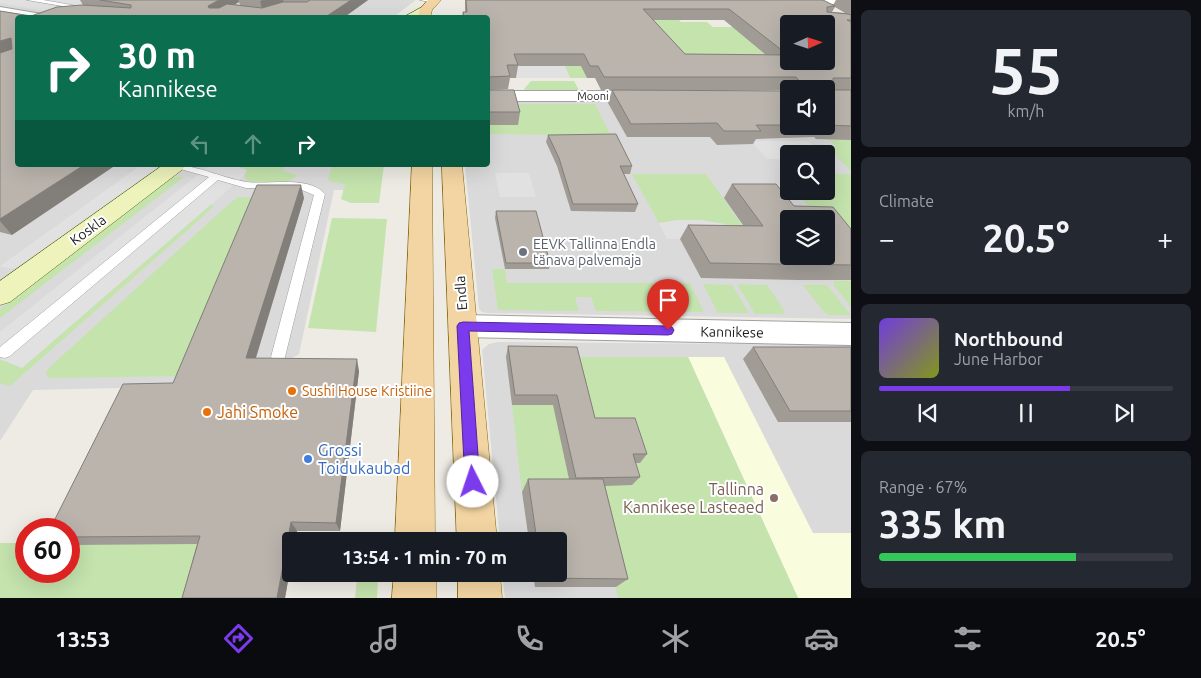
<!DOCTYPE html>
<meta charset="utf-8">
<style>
:root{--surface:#171b24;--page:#242831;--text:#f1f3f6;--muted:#9ea1a6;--line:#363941;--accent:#7c3aed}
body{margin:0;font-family:Ubuntu,sans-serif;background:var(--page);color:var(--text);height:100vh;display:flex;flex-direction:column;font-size:19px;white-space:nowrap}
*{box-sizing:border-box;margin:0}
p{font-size:16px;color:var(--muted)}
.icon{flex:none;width:28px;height:28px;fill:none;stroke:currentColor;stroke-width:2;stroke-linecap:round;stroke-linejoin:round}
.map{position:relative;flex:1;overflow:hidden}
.side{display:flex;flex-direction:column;gap:10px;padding:10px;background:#0d0f14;width:350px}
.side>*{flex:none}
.hud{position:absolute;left:15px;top:15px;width:475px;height:152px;border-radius:5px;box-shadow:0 5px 20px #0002;background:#0b6e4f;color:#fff;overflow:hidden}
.needle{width:32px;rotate:87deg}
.fabs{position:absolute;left:780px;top:15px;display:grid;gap:10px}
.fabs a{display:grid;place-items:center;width:55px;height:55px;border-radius:5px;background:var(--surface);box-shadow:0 5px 20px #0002;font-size:25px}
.speed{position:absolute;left:15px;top:518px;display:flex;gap:10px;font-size:25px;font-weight:700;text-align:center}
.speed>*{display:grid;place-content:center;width:65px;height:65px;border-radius:50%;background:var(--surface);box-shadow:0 5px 20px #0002;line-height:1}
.speed .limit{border:8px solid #d22;background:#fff;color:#111}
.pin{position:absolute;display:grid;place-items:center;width:42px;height:42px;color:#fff;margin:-51px -21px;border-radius:50% 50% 50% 0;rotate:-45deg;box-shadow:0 0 5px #0007}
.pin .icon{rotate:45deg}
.me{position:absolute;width:55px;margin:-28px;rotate:356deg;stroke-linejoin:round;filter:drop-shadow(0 0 4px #0008)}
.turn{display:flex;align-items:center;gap:18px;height:105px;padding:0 20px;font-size:22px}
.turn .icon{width:65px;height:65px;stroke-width:2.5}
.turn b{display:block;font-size:35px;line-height:42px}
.lanes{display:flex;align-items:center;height:48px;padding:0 20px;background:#0003;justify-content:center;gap:25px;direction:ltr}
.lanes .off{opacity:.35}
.big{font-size:38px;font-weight:700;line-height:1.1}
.side .tile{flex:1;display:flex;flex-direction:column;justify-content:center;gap:8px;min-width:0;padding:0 18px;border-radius:8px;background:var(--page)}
.side .dial{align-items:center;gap:0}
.dial b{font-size:65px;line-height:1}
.song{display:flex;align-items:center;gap:15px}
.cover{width:60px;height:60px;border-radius:8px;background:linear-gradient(135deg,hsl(260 70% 55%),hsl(70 70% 35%))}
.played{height:5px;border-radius:2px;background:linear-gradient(90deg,var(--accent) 65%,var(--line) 65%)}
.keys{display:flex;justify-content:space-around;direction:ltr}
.heat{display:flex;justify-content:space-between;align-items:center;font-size:28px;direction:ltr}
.charge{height:8px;border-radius:4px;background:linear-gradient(90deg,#34c759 67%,var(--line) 0)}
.trip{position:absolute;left:282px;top:532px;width:285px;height:50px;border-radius:5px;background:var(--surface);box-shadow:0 5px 20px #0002;font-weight:700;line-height:50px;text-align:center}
.dock{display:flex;height:80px;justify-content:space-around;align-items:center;background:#090b0e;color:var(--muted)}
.dock .icon{width:35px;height:35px}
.dock .selected{color:var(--accent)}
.dock b{font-size:22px;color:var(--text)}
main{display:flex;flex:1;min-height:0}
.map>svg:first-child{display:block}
</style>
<main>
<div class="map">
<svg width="851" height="598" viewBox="0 0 851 598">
<rect width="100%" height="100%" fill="#edebe3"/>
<path fill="#dbdada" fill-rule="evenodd" d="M0 0H416L392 18H18V165H360L356 190H334L299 354 248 385 33 390 0 441Z
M488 101H637L789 126H826L851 101V319L487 313 482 312 479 309 465 165H488ZM789 154H826V191H789ZM789 219H826V256H789Z
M498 342 851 345V598H505L502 574H559V541H500L482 350 489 344Z"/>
<path fill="#fafcde" d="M688 357H724L813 533H851V598H798Z"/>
<path fill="#c4e3ad" d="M540 19 679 20 681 22H707L713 27H733L799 79 584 71 587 78H570L551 37Z
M531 81H574L580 92 525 91 524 89Z
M512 104H595L611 136 488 134V125Z
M843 134 851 141V171L825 146H836L827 138Z
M232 165H284L283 171 297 175C286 187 260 184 246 180L244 173 247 169Z
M332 165H384L379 203H351L341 199 345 184 331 182 328 179Z
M632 174H706L780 279 735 240 724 224C701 220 681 220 659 223Z
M826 174H851V243L826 219H820L795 191H826Z
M173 177H184L0 318V309Z
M238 197 261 198 189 376 51 378 47 376 46 372 51 366 230 203Z
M210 205 214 206 199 220 10 386 0 383V359L22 368Z
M332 218 387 219 376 332 308 328Z
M492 269H505L507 283H690L704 312 596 311 591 297H575L579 311 498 310Z
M834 281H851V307L834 286Z
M703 284 732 285 749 313H718Z
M737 284 767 285 784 310 783 314H755Z
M803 285H827L851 315H829L824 312Z
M573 357H688L798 598H618L594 492H522L512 405H549Z
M0 543H26V571H69V543L209 544 195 598H0Z
M378 578 377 598H355L357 579Z"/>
<path fill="#e1e1e1" d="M0 0H112L50 12 0 3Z
M512 66H565L570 78H516Z
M751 141H809L819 154H789V159H767Z
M141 165H162L36 258 13 269 0 266Z
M210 165H232L247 170 244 176 22 368 0 359V332Z
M495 173H529L536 197H500Z
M677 220H701L724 224 735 240 667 239 659 223Z"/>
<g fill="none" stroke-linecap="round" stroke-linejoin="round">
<defs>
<path id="lane" d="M27 0H43L83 7 80 9Z
M420 0H436L437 1 434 3Z
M172 165C199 165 221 178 247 182 270 185 308 175 325 194L284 361 279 363 274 361 271 357 314 195 302 190 246 188 218 180 10 356 5 358 0 357V347L209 177 173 167Z"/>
<path id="street" d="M785 0H851V4H790L786 3Z
M0 7 42 14 48 18H21L0 13Z
M488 91H647L653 93 655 96 653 99 647 101H488Z
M463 315 851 323V345L463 337 453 334 449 326 453 318Z"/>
<path id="secondary" d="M426 5 432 9C424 18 414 18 402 18Z
M163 165H186L183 169 10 302 0 305V281Z"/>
<path id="primary" d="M428 0H441L432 10 430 18H418L420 9Z
M412 165H432L435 541H395Z
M442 165H462L497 541H457Z
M394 574H436V598H392Z
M458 574H500L502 598H458Z"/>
</defs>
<use href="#lane" stroke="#a1a1a1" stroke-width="1"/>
<use href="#street" stroke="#a1a1a1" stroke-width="2"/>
<use href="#secondary" stroke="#5a690e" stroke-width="1"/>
<use href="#primary" stroke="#88670d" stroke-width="1"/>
<use href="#lane" fill="#fff" fill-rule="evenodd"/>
<use href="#street" fill="#fff" fill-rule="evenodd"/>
<use href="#secondary" fill="#edf3bb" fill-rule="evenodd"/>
<use href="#primary" fill="#f3d5a3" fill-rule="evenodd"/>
</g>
<path fill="#a09b95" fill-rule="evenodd" d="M80 0H368L343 18H18L12 235 0 232V11L31 16 83 5ZM239 2 240 5 234 4Z
M465 0H823L833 5 836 0H851V140L816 139 814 137 756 139 753 144 717 145 710 137H627L608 103 612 90 789 91V126H826V89H789V90H601L595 78H587L581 66H518L516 78H510L508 89 489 90 520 112 518 125H488V18H462L463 12H465ZM835 7 845 13 832 12ZM653 20H724L766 55 685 54Z
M548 135 632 166 630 174H623L638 204 635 212 571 211 557 166 546 142Z
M732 184 794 206 851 229V280H798L701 278 680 239 688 225H743L724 198Z
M304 198 256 358 359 371 340 531H297L285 598H182L197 544 69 545V529Z
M496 211 550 263 549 269H505L495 218Z
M508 346 595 418 647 454 640 463H635L640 477 632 485 605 486 628 579 616 587H535L533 574H559V541H529L522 492 528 479H569L553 405H512L506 357Z
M753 347H851V422H778L743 359Z"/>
<path fill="#827e79" d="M219 0H238L239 2 211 18 208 6Z
M263 0H283L284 5 263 12 260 1Z
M351 0H368L343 18H324Z
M11 38 18 48 0 56V41Z
M84 165H116L12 235 0 221V219Z
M301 185 304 198 252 370 246 358Z
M357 359 359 371 340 531 336 523Z
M291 522 297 531 295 541H291V563L285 598H277Z"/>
<path fill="#bab4ad" stroke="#827e79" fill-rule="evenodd" d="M100 0H219L208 6 209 8H219L227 4 262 8 283 2H307L310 0H351L324 18H18V165H84L0 219V53L12 49 11 38 0 41V11L31 16 57 7 82 5 131 8V5Z
M466 0H823L835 6 827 7V12L848 14 851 15V20H847L851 22V78H833V90H851V126L826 125V89H799L798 79 796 77H604L598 66H590L584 54H514L518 65H507L510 76 488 77V86V18H464L463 12H467ZM643 9H729L788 55 685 54ZM789 24H826V61H789Z
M488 88 489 90H514L520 112H488Z
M612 90 789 91V125H756L761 131H724L717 123 631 124Z
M616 134 632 166H620L638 204H573L559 158 548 135Z
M732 184H776L794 206 833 207 851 229V265L710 263 688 225 763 226ZM789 219H826V256H789Z
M257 185H301L246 358 357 359 336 523 291 522 277 598H182L200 536 69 537V529H50L123 384 173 383Z
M496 211H536L550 263H506Z
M508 346 577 347 595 418H635L647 454H633L640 477 576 478 557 395H515Z
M753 347H851V411H790Z
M528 479H603L628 579 542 578 541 574H559V541H537Z"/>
<path fill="#7c3aed" stroke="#51269a" d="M463 322 668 326 672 327 674 330 672 334 668 335 469 331 480 482 478 487 473 490 467 487 465 482 457 326 459 323Z"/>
<circle fill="#6b7280" stroke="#fff" stroke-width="2" cx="523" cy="252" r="5"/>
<g fill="#e8710a" stroke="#fff" stroke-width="2">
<circle cx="292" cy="391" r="5"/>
<circle cx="207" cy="412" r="5"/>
</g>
<circle fill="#3f7fe0" stroke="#fff" stroke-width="2" cx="308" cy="459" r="5"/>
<circle fill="#8d6e63" stroke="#fff" stroke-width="2" cx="774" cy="498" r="5"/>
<g text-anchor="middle" stroke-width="4" stroke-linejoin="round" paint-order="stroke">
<g font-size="11" fill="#1d1d1d" stroke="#fff">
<text x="593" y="100">Mooni</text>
</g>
<g font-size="14" fill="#1d1d1d" stroke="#fff">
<text transform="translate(88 230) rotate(-36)" y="5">Koskla</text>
<text transform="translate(461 293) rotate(-94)" y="5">Endla</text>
<text transform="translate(732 332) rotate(1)" y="5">Kannikese</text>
</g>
<g font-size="14" fill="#5b616d" stroke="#fff" text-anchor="start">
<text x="533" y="249">EEVK Tallinna Endla<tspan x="533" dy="16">tänava palvemaja</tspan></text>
</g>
<g font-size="14" fill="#c56008" stroke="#fff" text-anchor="start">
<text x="302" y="396">Sushi House Kristiine</text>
</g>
<g font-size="16" fill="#c56008" stroke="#fff" text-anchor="start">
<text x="217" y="418">Jahi Smoke</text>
</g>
<g font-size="16" fill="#366cbe" stroke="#fff" text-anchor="start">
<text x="318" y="456">Grossi<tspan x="318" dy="18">Toidukaubad</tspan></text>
</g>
<g font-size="16" fill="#785e54" stroke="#fff" text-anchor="end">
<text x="764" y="495">Tallinna<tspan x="764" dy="18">Kannikese Lasteaed</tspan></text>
</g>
</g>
</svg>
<div class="fabs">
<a><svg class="needle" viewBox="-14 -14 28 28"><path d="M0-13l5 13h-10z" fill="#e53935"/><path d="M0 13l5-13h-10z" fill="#9ea1a6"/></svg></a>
<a><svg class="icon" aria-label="sound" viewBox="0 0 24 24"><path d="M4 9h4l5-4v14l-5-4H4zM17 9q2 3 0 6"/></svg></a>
<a><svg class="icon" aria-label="search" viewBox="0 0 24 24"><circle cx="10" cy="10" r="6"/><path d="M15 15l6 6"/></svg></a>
<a><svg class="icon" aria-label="layers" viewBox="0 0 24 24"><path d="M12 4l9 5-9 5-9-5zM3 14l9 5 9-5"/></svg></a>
</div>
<div class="speed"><div class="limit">60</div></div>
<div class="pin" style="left:668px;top:330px;background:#d93025"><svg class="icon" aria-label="arrive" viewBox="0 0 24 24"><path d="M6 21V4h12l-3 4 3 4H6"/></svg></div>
<svg class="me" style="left:473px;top:482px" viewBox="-20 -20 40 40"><circle r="19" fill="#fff"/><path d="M0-13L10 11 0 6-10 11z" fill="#7c3aed"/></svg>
<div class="trip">13:54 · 1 min · 70 m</div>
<div class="hud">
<div class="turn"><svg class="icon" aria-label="right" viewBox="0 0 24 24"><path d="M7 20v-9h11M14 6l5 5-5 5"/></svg><div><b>30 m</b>Kannikese</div></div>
<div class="lanes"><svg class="icon off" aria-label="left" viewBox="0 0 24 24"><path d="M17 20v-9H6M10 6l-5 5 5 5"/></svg><svg class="icon off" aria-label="ahead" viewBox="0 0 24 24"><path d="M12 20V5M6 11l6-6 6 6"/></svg><svg class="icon" aria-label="right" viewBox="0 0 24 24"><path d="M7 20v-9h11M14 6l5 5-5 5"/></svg></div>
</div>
</div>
<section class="side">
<div class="tile dial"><b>55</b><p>km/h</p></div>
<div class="tile"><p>Climate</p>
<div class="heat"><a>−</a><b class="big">20.5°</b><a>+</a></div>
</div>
<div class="tile">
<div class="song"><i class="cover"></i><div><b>Northbound</b><p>June Harbor</p></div></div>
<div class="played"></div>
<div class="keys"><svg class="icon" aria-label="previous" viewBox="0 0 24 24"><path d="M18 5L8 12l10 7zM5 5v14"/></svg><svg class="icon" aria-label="pause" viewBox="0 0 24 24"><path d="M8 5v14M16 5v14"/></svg><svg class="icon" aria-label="next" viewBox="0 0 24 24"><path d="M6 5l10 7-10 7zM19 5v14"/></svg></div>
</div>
<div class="tile"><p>Range · 67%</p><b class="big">335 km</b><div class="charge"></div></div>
</section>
</main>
<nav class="dock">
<b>13:53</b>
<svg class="icon selected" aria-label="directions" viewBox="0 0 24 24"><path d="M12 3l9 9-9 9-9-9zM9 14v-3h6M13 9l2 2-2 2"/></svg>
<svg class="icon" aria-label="music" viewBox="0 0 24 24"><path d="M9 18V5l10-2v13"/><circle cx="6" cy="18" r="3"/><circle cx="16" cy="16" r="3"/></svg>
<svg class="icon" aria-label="phone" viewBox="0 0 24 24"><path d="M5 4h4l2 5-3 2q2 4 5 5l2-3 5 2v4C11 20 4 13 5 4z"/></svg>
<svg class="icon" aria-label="climate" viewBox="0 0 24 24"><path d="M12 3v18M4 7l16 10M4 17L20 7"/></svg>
<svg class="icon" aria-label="car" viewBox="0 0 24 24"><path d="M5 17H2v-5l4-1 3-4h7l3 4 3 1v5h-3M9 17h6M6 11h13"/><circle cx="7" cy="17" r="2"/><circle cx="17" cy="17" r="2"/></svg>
<svg class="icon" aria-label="filters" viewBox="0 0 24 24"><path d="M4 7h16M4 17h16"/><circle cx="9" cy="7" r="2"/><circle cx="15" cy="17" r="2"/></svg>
<b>20.5°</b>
</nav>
